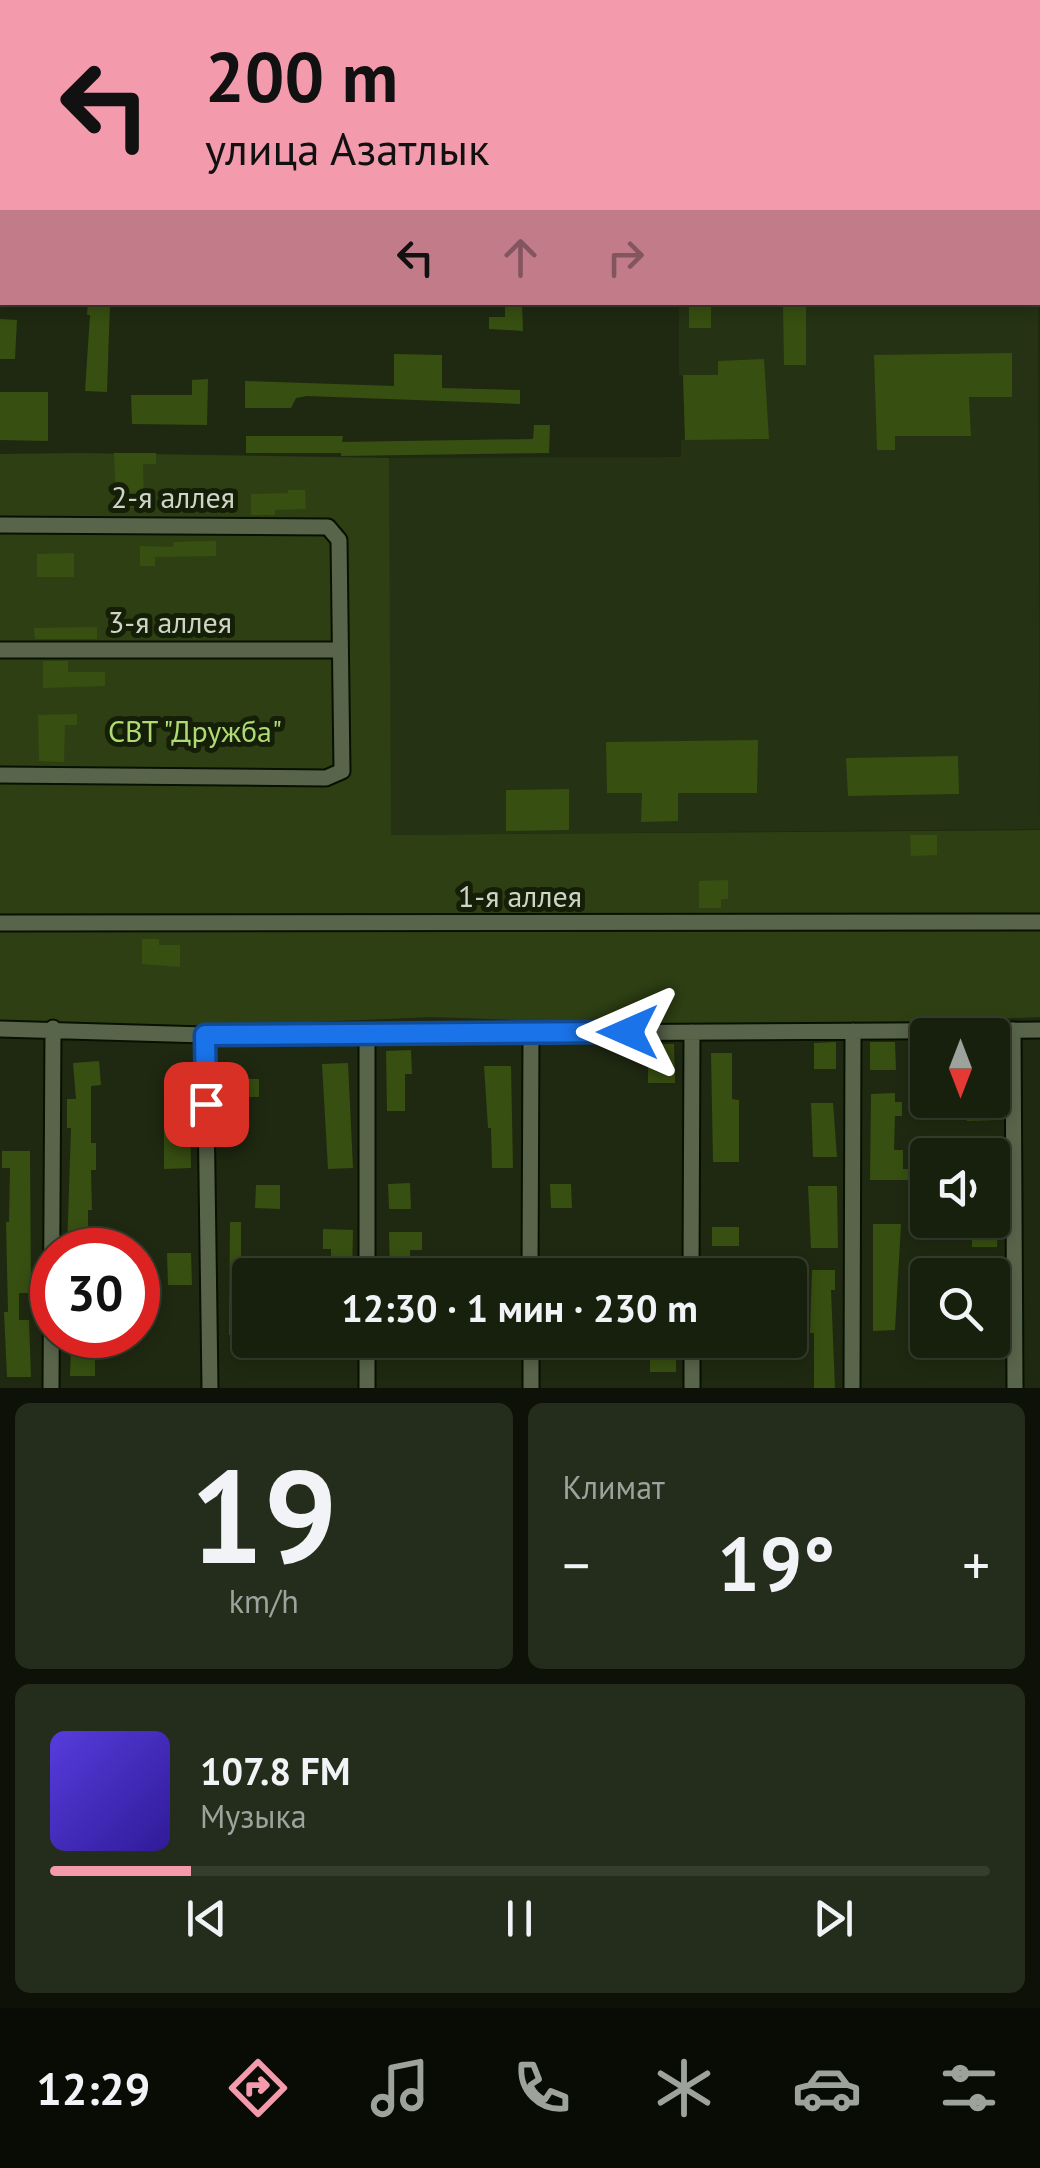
<!DOCTYPE html>
<html lang="ru">
<meta charset="utf-8">
<style>
:root{--surface:#171f0d;--page:#242c1b;--text:#f1f3f6;--muted:#9ea29d;--line:#363d2e;--accent:#f39aac}
body{margin:0;font-family:"PT Sans",sans-serif;background:var(--page);color:var(--text);height:100vh;display:flex;flex-direction:column;font-size:38px;white-space:nowrap}
*{box-sizing:border-box;margin:0}
p{font-size:32px;color:var(--muted)}
.icon{flex:none;width:55px;height:55px;fill:none;stroke:currentColor;stroke-width:2;stroke-linecap:round;stroke-linejoin:round}
.map{position:relative;height:1388px;overflow:hidden}
.details{display:flex;flex-direction:column;gap:15px;padding:15px;background:#0d1107;flex:1}
.details>*{flex:none}
.guide{position:absolute;left:0px;top:0px;width:1040px;height:305px;box-shadow:0 5px 15px #0003,0 0 0 2px var(--line);background:#f39aac;color:#111;overflow:hidden}
.needle{width:65px;rotate:180deg}
.tools{position:absolute;left:910px;top:1018px;display:grid;gap:20px}
.tools a{display:grid;place-items:center;width:100px;height:100px;border-radius:10px;background:var(--surface);box-shadow:0 5px 15px #0003,0 0 0 2px var(--line);font-size:50px}
.speed{position:absolute;left:30px;top:1228px;display:flex;gap:20px;font-size:50px;font-weight:700;text-align:center}
.speed>*{display:grid;place-content:center;width:130px;height:130px;border-radius:50%;background:var(--surface);box-shadow:0 5px 15px #0003,0 0 0 2px var(--line);line-height:1}
.speed .limit{border:15px solid #d22;background:#fff;color:#111}
.pin{position:absolute;display:grid;place-items:center;width:85px;height:85px;color:#fff;margin:-42px;border-radius:20px;box-shadow:0 5px 15px #0006}
.me{position:absolute;width:110px;margin:-55px;rotate:270deg;stroke-linejoin:round;filter:drop-shadow(0 0 8px #0008)}
.turn{display:flex;align-items:center;gap:35px;height:210px;padding:0 40px;font-size:45px}
.turn .icon{width:130px;height:130px;stroke-width:2.5}
.turn b{display:block;font-size:70px;line-height:85px}
.lanes{display:flex;align-items:center;height:95px;padding:0 40px;background:#0003;justify-content:center;gap:50px;direction:ltr}
.lanes .off{opacity:.35}
.big{font-size:75px;font-weight:700;line-height:1.1}
.details .widget{flex:1;display:flex;flex-direction:column;justify-content:center;gap:15px;min-width:0;padding:0 35px;border-radius:15px;background:var(--page)}
.details .dial{align-items:center;gap:0}
.dial b{font-size:130px;line-height:1}
.song{display:flex;align-items:center;gap:30px}
.cover{width:120px;height:120px;border-radius:15px;background:linear-gradient(135deg,hsl(250 70% 55%),hsl(250 70% 35%))}
.played{height:10px;border-radius:5px;background:linear-gradient(90deg,var(--accent) 15%,var(--line) 15%)}
.keys{display:flex;justify-content:space-around;direction:ltr}
.heat{display:flex;justify-content:space-between;align-items:center;font-size:55px;direction:ltr}
.details .tiles{flex:1;display:grid;gap:15px;grid-template-columns:1fr 1fr}
.widget:last-child{grid-column:span 2}
.trip{position:absolute;left:232px;top:1258px;width:575px;height:100px;border-radius:10px;background:var(--surface);box-shadow:0 5px 15px #0003,0 0 0 2px var(--line);font-weight:700;line-height:100px;text-align:center}
.tab-bar{display:flex;height:160px;justify-content:space-around;align-items:center;background:#090c05;color:var(--muted)}
.tab-bar .icon{width:70px;height:70px}
.tab-bar .on{color:var(--accent)}
.tab-bar b{font-size:45px;color:var(--text)}
.map>svg:first-child{display:block}
</style>
<div class="map">
<svg width="1040" height="1388" viewBox="0 0 1040 1388">
<rect width="100%" height="100%" fill="#1f2911"/>
<path fill="#253213" d="M1038 273 1040 829 390 835 389 458 681 457V440L685 439 683 376 679 375V303L1038 302Z"/>
<path fill="#2e4013" d="M79 453 389 458 391 835 1040 830V1017L863 1024 662 1025 431 1017 197 1027 0 1023V454Z"/>
<path fill="#374f11" d="M88 302 110 303 107 392 85 391 90 315H87Z
M505 302H522L523 331 489 329V317H505Z
M689 302H711V328H689Z
M783 302H806V365H784Z
M0 319 17 320 15 359H0Z
M1012 353V397H969L971 436H895V450H877L874 355Z
M394 354 442 355V388L520 390V404L307 396 296 398 291 408H245V381L394 386Z
M764 359 769 439 685 440 683 375H718V361Z
M208 379 207 425 132 424 131 395H192V380Z
M0 392H48V441L0 440Z
M534 425H550L549 453 341 456V453H246V436H343L342 442 533 439Z
M114 453H156V464H143L144 507 127 508V493H116Z
M288 490H305L306 509 275 510V515H251V494L288 493Z
M216 541V556L155 557V566H140V546L173 547 174 542Z
M74 553V577H37V554Z
M97 627V639H35L34 628Z
M43 661H68V672H105V686L43 688Z
M77 714V725H65L64 762 39 761 38 715Z
M758 740 757 793H678V821L641 822 642 793H607L606 742Z
M958 756 959 794 848 796 846 758Z
M569 789V830L506 831V790Z
M910 835H937V855L911 856Z
M728 880V899H721V908H699V881Z
M142 939H159V945H180V967L142 964Z
M836 1042V1069H814V1043Z
M870 1042H895L896 1070H870Z
M648 1044H674L675 1083H648Z
M411 1050 412 1074H405V1111H387L386 1051Z
M711 1053H732V1099L739 1100V1162H713Z
M99 1061 101 1085 91 1086V1143H96V1170H91L92 1210H88V1250H67L71 1128H67V1099H76L73 1063Z
M348 1063 353 1168 328 1169 322 1064Z
M484 1066H511L513 1168H492L491 1128H488Z
M231 1079H259V1097H231Z
M895 1093V1102H902V1116H895L894 1150H903V1169H913V1180H870L871 1094Z
M966 1100H997V1120L967 1121Z
M811 1103H833L837 1157H813Z
M164 1110H190L191 1168 164 1169Z
M2 1151H30L31 1293H19V1320H29L31 1377H7L4 1312H8L6 1222H9L10 1168H2Z
M410 1183 411 1209H389L388 1184Z
M550 1184H571L572 1208H551Z
M256 1185H280V1209L255 1208Z
M808 1186H837L838 1248H811Z
M972 1220H998L997 1247H972Z
M230 1222H241V1270H250V1335H229Z
M873 1224H901L895 1330 873 1331Z
M712 1227H739V1246H712Z
M323 1229 353 1230 352 1275H331V1249H323Z
M389 1232H422V1250H410V1275H390Z
M167 1253H191L192 1285H168Z
M812 1270H835V1290H831L835 1388H814V1333H810Z
M71 1345H95V1376H70Z
M650 1351H676V1372H650Z"/>
<g fill="none" stroke-linecap="round" stroke-linejoin="round">
<defs>
<path id="street" d="M0 296H2
M0 525 328 527 339 540 342 771 326 778 0 775
M0 650H339
M0 923 1040 922
M0 1029 205 1035 1040 1030
M1013 1030 1015 1388
M367 1034V1275
M205 1035 210 1388
M530 1275 531 1033
M691 1275 692 1032
M367 1340V1388
M531 1340V1388
M692 1340V1388
M51 1388 53 1028
M852 1388 853 1031"/>
<path id="secondary" d="M907 0 909 2
M0 29H2
M1038 58H1040
M1038 166 1040 170"/>
</defs>
<use href="#street" stroke="#081100" stroke-width="19"/>
<use href="#secondary" stroke="#081100" stroke-width="26"/>
<use href="#street" stroke="#59654b" stroke-width="15"/>
<use href="#secondary" stroke="#59654b" stroke-width="22"/>
</g>
<g fill="none" stroke-linecap="round" stroke-linejoin="round">
<defs>
<path id="route" d="M206 1104 205 1035 628 1032"/>
</defs>
<use href="#route" stroke="#114b97" stroke-width="25"/>
<use href="#route" stroke="#1a73e8" stroke-width="18"/>
</g>
<g text-anchor="middle" stroke-width="10" stroke-linejoin="round" paint-order="stroke">
<g font-size="30" fill="#ced5c6" stroke="#151f08">
<text x="173" y="508">2-я аллея</text>
<text x="170" y="633">3-я аллея</text>
<text x="520" y="907">1-я аллея</text>
</g>
<g font-size="30" fill="#aedc72" stroke="#151f08">
<text x="195" y="742">СВТ "Дружба"</text>
</g>
</g>
</svg>
<div class="tools">
<a><svg class="needle" viewBox="-14 -14 28 28"><path d="M0-13l5 13h-10z" fill="#e53935"/><path d="M0 13l5-13h-10z" fill="#9ea29d"/></svg></a>
<a><svg class="icon" aria-label="sound" viewBox="0 0 24 24"><path d="M4 9h4l5-4v14l-5-4H4zM17 9q2 3 0 6"/></svg></a>
<a><svg class="icon" aria-label="search" viewBox="0 0 24 24"><circle cx="10" cy="10" r="6"/><path d="M15 15l6 6"/></svg></a>
</div>
<div class="speed"><div class="limit">30</div></div>
<div class="pin" style="left:206px;top:1104px;background:#d93025"><svg class="icon" aria-label="arrive" viewBox="0 0 24 24"><path d="M6 21V4h12l-3 4 3 4H6"/></svg></div>
<svg class="me" style="left:628px;top:1032px" viewBox="-20 -20 40 40"><path d="M0-17L14 15 0 8-14 15z" fill="#1a73e8" stroke="#fff" stroke-width="4"/></svg>
<div class="trip">12:30 · 1 мин · 230 m</div>
<div class="guide">
<div class="turn"><svg class="icon" aria-label="left" viewBox="0 0 24 24"><path d="M17 20v-9H6M10 6l-5 5 5 5"/></svg><div><b>200 m</b>улица Азатлык</div></div>
<div class="lanes"><svg class="icon" aria-label="left" viewBox="0 0 24 24"><path d="M17 20v-9H6M10 6l-5 5 5 5"/></svg><svg class="icon off" aria-label="ahead" viewBox="0 0 24 24"><path d="M12 20V5M6 11l6-6 6 6"/></svg><svg class="icon off" aria-label="right" viewBox="0 0 24 24"><path d="M7 20v-9h11M14 6l5 5-5 5"/></svg></div>
</div>
</div>
<section class="details">
<div class="tiles">
<div class="widget dial"><b>19</b><p>km/h</p></div>
<div class="widget"><p>Климат</p>
<div class="heat"><a>−</a><b class="big">19°</b><a>+</a></div>
</div>
<div class="widget">
<div class="song"><i class="cover"></i><div><b>107.8 FM</b><p>Музыка</p></div></div>
<div class="played"></div>
<div class="keys"><svg class="icon" aria-label="previous" viewBox="0 0 24 24"><path d="M18 5L8 12l10 7zM5 5v14"/></svg><svg class="icon" aria-label="pause" viewBox="0 0 24 24"><path d="M8 5v14M16 5v14"/></svg><svg class="icon" aria-label="next" viewBox="0 0 24 24"><path d="M6 5l10 7-10 7zM19 5v14"/></svg></div>
</div>
</div>
</section>
<nav class="tab-bar">
<b>12:29</b>
<svg class="icon on" aria-label="directions" viewBox="0 0 24 24"><path d="M12 3l9 9-9 9-9-9zM9 14v-3h6M13 9l2 2-2 2"/></svg>
<svg class="icon" aria-label="music" viewBox="0 0 24 24"><path d="M9 18V5l10-2v13"/><circle cx="6" cy="18" r="3"/><circle cx="16" cy="16" r="3"/></svg>
<svg class="icon" aria-label="phone" viewBox="0 0 24 24"><path d="M5 4h4l2 5-3 2q2 4 5 5l2-3 5 2v4C11 20 4 13 5 4z"/></svg>
<svg class="icon" aria-label="climate" viewBox="0 0 24 24"><path d="M12 3v18M4 7l16 10M4 17L20 7"/></svg>
<svg class="icon" aria-label="car" viewBox="0 0 24 24"><path d="M5 17H2v-5l4-1 3-4h7l3 4 3 1v5h-3M9 17h6M6 11h13"/><circle cx="7" cy="17" r="2"/><circle cx="17" cy="17" r="2"/></svg>
<svg class="icon" aria-label="filters" viewBox="0 0 24 24"><path d="M4 7h16M4 17h16"/><circle cx="9" cy="7" r="2"/><circle cx="15" cy="17" r="2"/></svg>
</nav>
